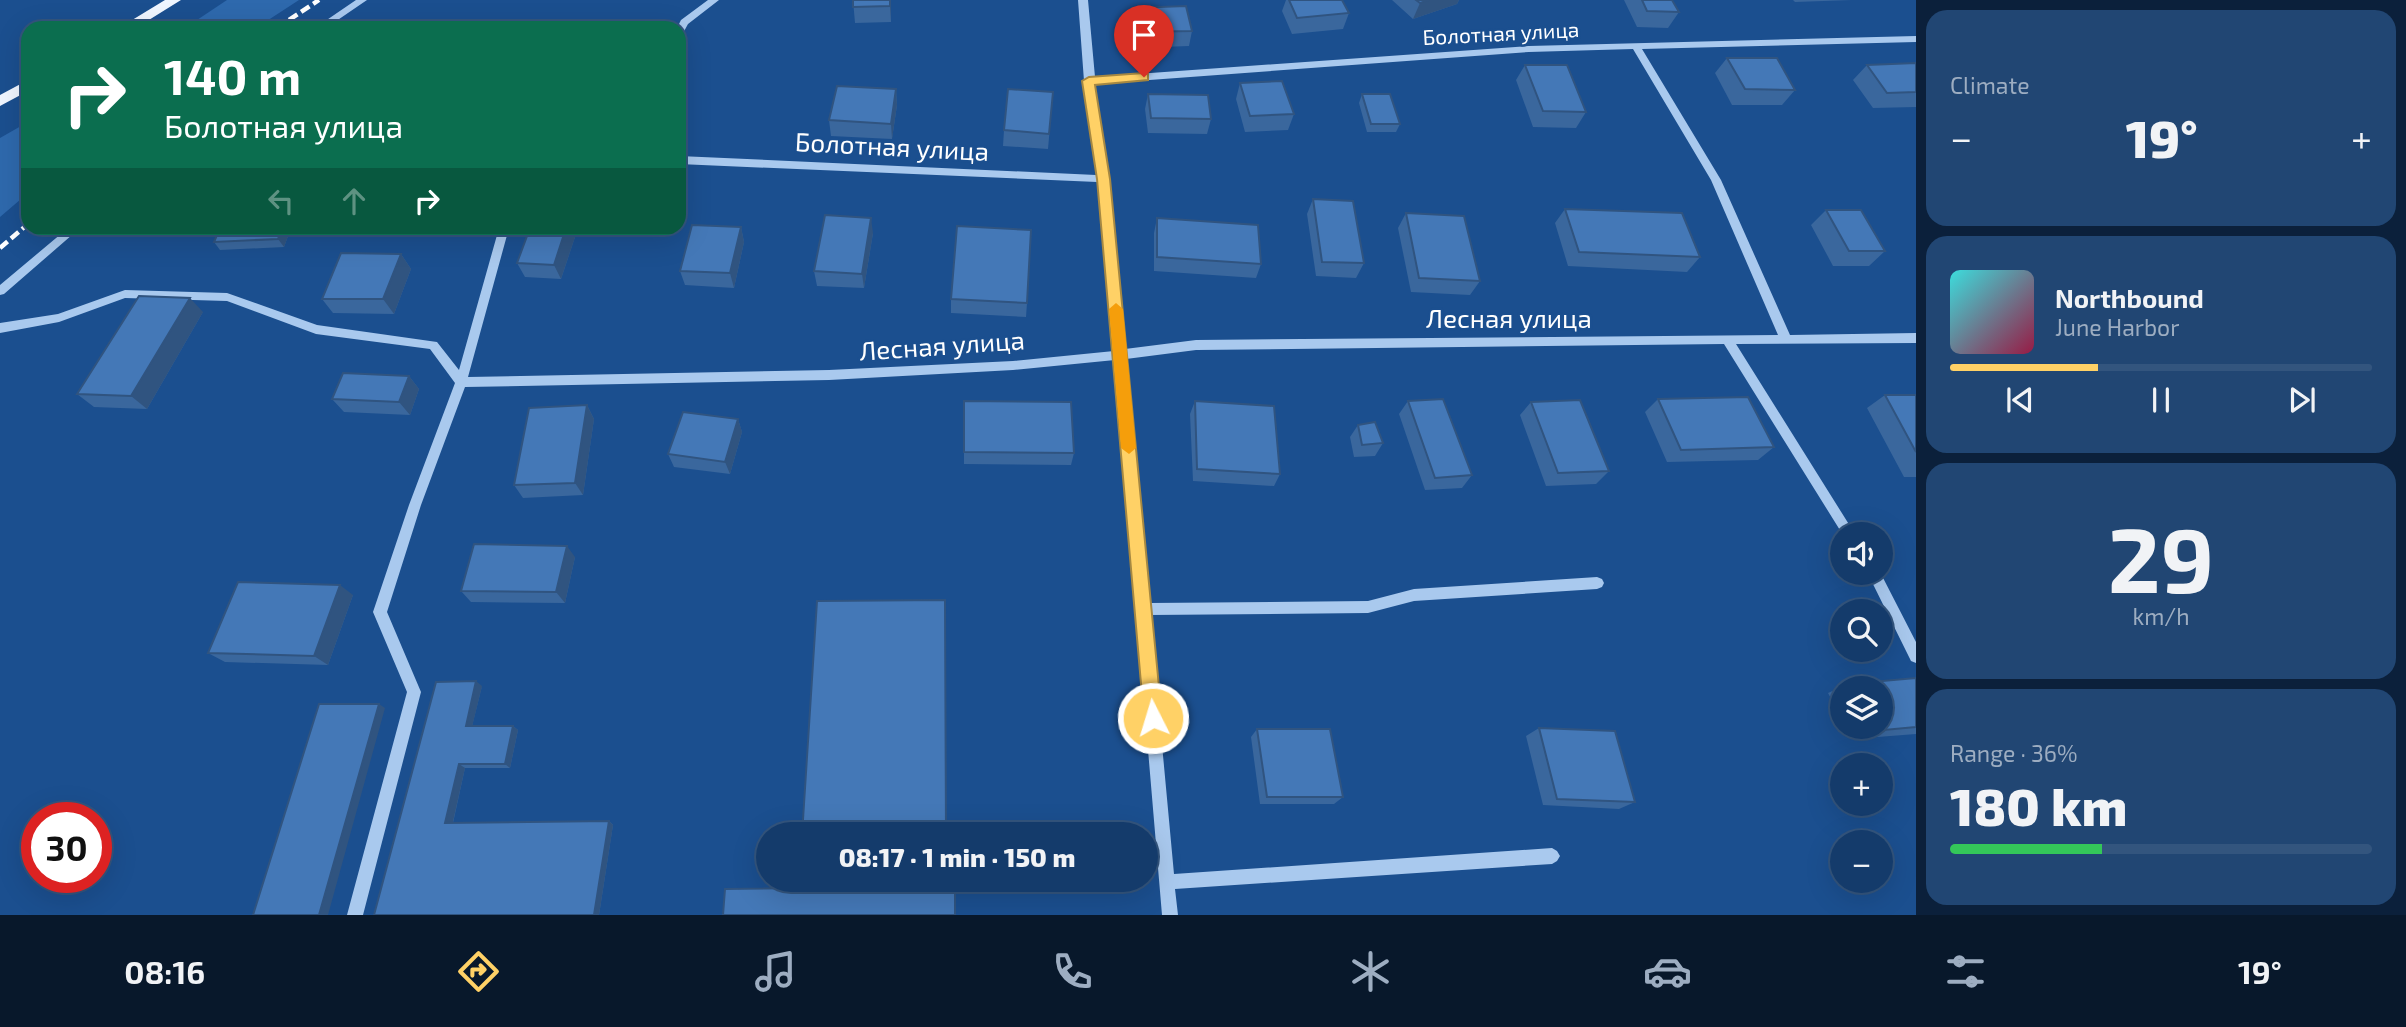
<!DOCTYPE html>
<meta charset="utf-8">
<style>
:root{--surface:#143b6b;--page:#214673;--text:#f1f3f6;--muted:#9dadc1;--line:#33557e;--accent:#ffd166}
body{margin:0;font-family:"Exo 2",sans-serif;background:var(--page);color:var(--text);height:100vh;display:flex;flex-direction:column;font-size:26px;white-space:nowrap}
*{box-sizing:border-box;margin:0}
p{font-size:23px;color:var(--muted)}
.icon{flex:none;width:38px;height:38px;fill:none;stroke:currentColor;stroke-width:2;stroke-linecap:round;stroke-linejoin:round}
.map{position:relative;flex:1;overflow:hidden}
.details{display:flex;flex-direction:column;gap:10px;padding:10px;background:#0b203b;width:490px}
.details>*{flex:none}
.top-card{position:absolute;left:21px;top:21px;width:665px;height:214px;border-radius:21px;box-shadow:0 7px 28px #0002,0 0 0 2px var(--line);background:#0b6e4f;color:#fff;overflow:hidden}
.fabs{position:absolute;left:1830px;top:522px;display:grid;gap:14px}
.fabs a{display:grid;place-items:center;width:63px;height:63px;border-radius:50%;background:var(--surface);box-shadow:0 7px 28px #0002,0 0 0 2px var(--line);font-size:35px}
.speed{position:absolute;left:21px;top:802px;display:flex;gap:14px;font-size:35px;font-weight:700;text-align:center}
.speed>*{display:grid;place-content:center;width:91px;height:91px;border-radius:50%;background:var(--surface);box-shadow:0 7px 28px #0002,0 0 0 2px var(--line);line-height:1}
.speed .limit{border:10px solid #d22;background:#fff;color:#111}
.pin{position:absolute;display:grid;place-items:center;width:60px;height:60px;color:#fff;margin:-72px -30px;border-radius:50% 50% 50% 0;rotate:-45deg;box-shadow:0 0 7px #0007}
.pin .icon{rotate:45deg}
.me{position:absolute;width:77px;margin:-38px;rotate:355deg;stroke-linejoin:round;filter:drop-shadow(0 0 5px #0008)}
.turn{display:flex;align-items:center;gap:24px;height:147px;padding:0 28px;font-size:32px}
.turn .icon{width:91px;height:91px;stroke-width:2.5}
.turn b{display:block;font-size:49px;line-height:60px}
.lanes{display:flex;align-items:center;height:66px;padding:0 28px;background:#0003;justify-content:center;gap:35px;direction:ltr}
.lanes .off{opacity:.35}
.big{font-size:52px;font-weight:800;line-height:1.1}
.details .card{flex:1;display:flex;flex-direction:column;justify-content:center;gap:10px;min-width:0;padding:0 24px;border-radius:21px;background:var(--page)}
.details .dial{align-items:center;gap:0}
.dial b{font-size:91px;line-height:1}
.song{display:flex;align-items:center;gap:21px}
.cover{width:84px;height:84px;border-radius:10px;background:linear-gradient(135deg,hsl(180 70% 55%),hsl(340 70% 35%))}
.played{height:7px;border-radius:4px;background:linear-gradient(90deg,var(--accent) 35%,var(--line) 35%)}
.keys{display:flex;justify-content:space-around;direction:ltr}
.heat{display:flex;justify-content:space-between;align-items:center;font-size:38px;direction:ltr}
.charge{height:10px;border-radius:5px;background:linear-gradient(90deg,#34c759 36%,var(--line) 0)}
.trip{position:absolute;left:756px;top:822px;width:402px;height:70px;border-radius:35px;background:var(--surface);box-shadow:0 7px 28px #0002,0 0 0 2px var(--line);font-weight:800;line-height:70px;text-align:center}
.menu{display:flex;height:112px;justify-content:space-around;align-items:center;background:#08182b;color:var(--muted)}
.menu .icon{width:49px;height:49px}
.menu .on{color:var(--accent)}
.menu b{font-size:32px;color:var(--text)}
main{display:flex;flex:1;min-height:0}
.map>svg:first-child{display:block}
</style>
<main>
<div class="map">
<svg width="1916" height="915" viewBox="0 0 1916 915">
<rect width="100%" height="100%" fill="#1b4f8f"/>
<path fill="#2e69ad" d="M227 0H299L256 28H185Z
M28 122V193L0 217V138Z"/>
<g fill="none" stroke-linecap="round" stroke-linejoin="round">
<path fill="#a9c9ee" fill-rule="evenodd" d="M356 0H367L326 28H315Z
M708 0H719L688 24 682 35 679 36V28H677L681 20Z
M1078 0H1088L1095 77 1529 46 1916 36V42L1642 49 1721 180 1790 335 1916 333V343L1736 344 1855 534 1843 535 1724 344 1196 350 1126 359 1149 603 1368 601 1414 589 1597 577 1602 579 1604 583 1602 587 1597 589 1414 601 1368 613 1150 615 1174 874 1552 848 1557 851 1560 856 1557 861 1552 864 1175 889 1178 915H1162L1115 360 1013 370 829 380 465 387 421 505 387 612 421 692 363 915H347L407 692 373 612 409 505 455 383 430 349 316 334 227 301 125 298 59 322 0 333V323L58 314 125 290 227 293 317 325 437 342 459 370 499 228H509L468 377 829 370 1013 361 1114 351 1097 182 679 164V156L1096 175 1084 81ZM1633 49 1711 180 1778 335 1196 340 1125 349 1108 179 1095 84 1529 52Z
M68 228H80L4 294 0 295V285Z
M1867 572H1880L1916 642V663L1911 661Z"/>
<path fill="#f0f6ff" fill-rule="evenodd" d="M165 0H181L136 28H119Z
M28 80V91L0 106V95Z"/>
<path stroke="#fff" stroke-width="4.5" stroke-dasharray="10 4.5" stroke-linecap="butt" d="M277 28 319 0
M0 248 28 224"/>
</g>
<path fill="#3a679d" d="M853 0H891V22L855 23Z
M1286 0H1342L1349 13 1343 29 1292 34 1282 11Z
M1392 0H1459L1457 4 1413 19Z
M1624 0H1672L1679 12 1668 28 1637 27Z
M1793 0H1852L1795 2Z
M1132 8 1192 31 1189 46 1135 48 1130 24Z
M1727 58 1795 90 1782 105H1732L1715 73Z
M1916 63V107L1873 108 1853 80 1867 65Z
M1525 65 1586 112 1576 128 1533 127 1516 80Z
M1240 83 1294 114 1288 130 1245 132 1236 99Z
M896 89 897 105 892 139 831 136 829 120Z
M1053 92 1048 149 1003 146 1004 130Z
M1148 94 1211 119 1207 134 1148 133 1145 109Z
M1362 94 1400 124 1396 132H1367L1359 103Z
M1313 199 1364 263 1356 278 1316 276 1307 214Z
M1565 209 1700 257 1687 272 1568 266 1555 223Z
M1826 210 1885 251 1869 266H1833L1811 225Z
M1406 213 1480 281 1470 295 1411 292 1398 228Z
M1157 218 1261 264 1256 278 1154 271V233Z
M741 227 744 242 734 288 685 285 680 271Z
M291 228 284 247 220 250 214 242Z
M578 228 561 279 525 277 517 263Z
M873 233 864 288 817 286 814 271Z
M401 254 411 269 394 314 333 313 322 299Z
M951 299 1027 303 1026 317 951 313Z
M203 312 147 409 94 407 77 394Z
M409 376 419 389 410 415 344 412 332 399Z
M1885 395H1916V477H1904L1867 408Z
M1658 399 1774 447 1758 460 1667 462 1645 412Z
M964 401 1074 453 1071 465 964 464Z
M1195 401 1280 474 1274 486 1193 481 1190 414Z
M1408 401 1472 475 1462 488 1425 490 1399 414Z
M1531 402 1609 471 1596 484 1546 486 1520 415Z
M587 405 594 419 583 495 523 498 514 485Z
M738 419 742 432 730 474 674 467 668 454Z
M1358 425 1383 443 1375 456 1354 457 1350 437Z
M575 557 565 603 471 602 461 591Z
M353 595 328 665 225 662 208 653Z
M1916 678V734L1852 739 1845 726H1881V688H1843V721L1828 693 1848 684Z
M482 686 472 726H513L518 730 510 768H465L453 823 609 821 613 825 599 915H374Z
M1539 728 1635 802 1619 809 1543 805 1526 736Z
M1257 729 1343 797 1334 804H1260L1251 737Z"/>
<path fill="#305480" d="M890 0H891V22L890 6Z
M1429 0H1459L1457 4 1413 19 1420 3Z
M896 89 897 105 892 139 891 124Z
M871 218 873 233 864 288 862 274Z
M741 227 744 242 734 288 730 273Z
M282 228H291L284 247 278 239Z
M566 228H578L561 279 554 265Z
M401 254 411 269 394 314 383 299Z
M190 298 203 312 147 409 131 396Z
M409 376 419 389 410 415 399 402Z
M587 405 594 419 583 495 575 483Z
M738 419 742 432 730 474 725 462Z
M567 546 575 557 565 603 556 592Z
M340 585 353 595 328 665 314 656Z
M476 681 482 686 471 731 466 726Z
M379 704 385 708 328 915H319Z
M513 726 518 730 510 768 505 764Z
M459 764 465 768 452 826 445 823Z
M609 821 613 825 599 915H594Z"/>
<path fill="#4478b7" stroke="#305480" stroke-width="2" d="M853 0H890V6L853 7Z
M1289 0H1342L1349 13 1297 18Z
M1416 0H1429L1420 3Z
M1642 0H1672L1679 12 1647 11Z
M1186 6 1192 31 1138 32 1132 8Z
M1727 58H1777L1795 90 1745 89Z
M1916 63V92L1887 93 1867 65Z
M1525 65H1567L1586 112 1543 111Z
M1282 81 1294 114 1250 116 1240 83Z
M837 86 896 89 891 124 829 120Z
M1008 89 1053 92 1049 134 1004 130Z
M1148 94 1208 95 1211 119 1151 118Z
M1362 94H1390L1400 124H1371Z
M1313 199 1353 201 1364 263 1322 262Z
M1565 209 1682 213 1700 257 1579 252Z
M1826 210H1861L1885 251H1849Z
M1406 213 1464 216 1480 281 1419 278Z
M825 215 871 218 862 274 814 271Z
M1157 218 1258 225 1261 264 1157 257Z
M692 225 741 227 730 273 680 271Z
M957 226 1031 230 1027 303 951 299Z
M220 228H282L278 239 214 242Z
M530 228H566L554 265 517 263Z
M341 253 401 254 383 299H322Z
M139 296 190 298 131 396 77 394Z
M343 373 409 376 399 402 332 399Z
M1885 395H1916V452Z
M1748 397 1774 447 1681 450 1658 399Z
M1443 399 1472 475 1435 478 1408 401Z
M1580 400 1609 471 1558 473 1531 402Z
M964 401 1071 402 1074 453 964 452Z
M1195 401 1274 406 1280 474 1197 469Z
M587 405 575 483 514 485 529 408Z
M683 412 738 419 725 462 668 454Z
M1375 422 1383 443 1362 445 1358 425Z
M474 544 567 546 556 592 461 591Z
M238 582 340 585 314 656 208 653Z
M945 600 946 835H802L817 601Z
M1916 678V727L1873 731 1870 726H1881V688H1850L1848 684Z
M476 681 466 726H513L505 764H459L445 823 609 821 594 915H374L436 682Z
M319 704H379L319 915H253Z
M1539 728 1615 731 1635 802 1557 799Z
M1257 729H1330L1343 797H1267Z
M955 886V915H723L725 889Z"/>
<path fill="#ffd166" stroke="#a68842" stroke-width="2" d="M1144 73 1148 74V80L1095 85 1110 179 1162 718 1159 725 1153 727 1146 725 1144 718 1097 179 1082 81 1089 77Z"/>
<path fill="#f59e0b" d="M1116 303 1123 309 1136 448 1129 454 1121 448 1109 309Z"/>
<g text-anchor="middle" stroke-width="5" stroke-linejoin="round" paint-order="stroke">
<g font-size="21" fill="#fff" stroke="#1b4f8f">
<text transform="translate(1501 34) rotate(-3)" y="7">Болотная улица</text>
</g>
<g font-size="26" fill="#fff" stroke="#1b4f8f">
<text transform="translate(892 147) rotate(3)" y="9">Болотная улица</text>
<text x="1509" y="328">Лесная улица</text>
<text transform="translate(942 346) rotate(-4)" y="9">Лесная улица</text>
</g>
</g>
</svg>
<div class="fabs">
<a><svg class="icon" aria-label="sound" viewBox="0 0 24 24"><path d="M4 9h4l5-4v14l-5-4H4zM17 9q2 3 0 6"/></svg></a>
<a><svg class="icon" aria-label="search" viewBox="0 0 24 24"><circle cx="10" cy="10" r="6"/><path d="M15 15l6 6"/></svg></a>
<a><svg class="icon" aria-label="layers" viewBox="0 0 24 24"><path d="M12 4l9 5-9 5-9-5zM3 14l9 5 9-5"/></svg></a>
<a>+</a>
<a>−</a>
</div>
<div class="speed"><div class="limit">30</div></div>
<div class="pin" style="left:1144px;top:77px;background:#d93025"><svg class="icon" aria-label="arrive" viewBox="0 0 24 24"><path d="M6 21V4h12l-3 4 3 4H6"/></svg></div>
<svg class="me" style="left:1153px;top:718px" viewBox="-20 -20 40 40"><circle r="17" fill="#ffd166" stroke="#fff" stroke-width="3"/><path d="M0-11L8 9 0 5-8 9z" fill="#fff"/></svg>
<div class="trip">08:17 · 1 min · 150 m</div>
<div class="top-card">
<div class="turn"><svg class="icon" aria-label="right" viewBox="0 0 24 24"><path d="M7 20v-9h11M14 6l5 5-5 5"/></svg><div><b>140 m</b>Болотная улица</div></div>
<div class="lanes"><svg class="icon off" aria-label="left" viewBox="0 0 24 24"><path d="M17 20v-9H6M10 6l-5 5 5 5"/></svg><svg class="icon off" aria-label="ahead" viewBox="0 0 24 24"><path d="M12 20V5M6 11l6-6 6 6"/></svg><svg class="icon" aria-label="right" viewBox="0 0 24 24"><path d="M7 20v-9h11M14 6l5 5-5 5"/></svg></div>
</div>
</div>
<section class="details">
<div class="card"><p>Climate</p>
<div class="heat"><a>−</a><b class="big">19°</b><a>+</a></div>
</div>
<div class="card">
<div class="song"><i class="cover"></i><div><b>Northbound</b><p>June Harbor</p></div></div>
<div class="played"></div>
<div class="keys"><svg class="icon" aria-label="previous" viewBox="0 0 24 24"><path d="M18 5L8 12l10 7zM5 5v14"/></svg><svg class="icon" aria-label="pause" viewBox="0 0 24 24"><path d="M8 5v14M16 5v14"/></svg><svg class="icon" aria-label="next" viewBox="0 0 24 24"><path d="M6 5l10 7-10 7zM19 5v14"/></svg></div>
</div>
<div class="card dial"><b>29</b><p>km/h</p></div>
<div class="card"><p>Range · 36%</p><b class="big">180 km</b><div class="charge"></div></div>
</section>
</main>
<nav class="menu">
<b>08:16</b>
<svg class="icon on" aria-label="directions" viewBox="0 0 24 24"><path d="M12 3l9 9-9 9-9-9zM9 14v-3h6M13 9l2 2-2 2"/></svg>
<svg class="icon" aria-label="music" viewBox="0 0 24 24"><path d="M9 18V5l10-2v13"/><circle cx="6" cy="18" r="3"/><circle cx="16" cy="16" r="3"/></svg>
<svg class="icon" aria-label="phone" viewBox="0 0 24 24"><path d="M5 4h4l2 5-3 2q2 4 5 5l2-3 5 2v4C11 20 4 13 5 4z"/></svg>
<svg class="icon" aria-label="climate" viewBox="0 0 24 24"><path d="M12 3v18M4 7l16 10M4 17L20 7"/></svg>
<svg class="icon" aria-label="car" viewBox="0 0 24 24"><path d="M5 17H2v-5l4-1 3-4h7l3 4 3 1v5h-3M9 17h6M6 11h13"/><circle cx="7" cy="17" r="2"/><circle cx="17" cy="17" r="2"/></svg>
<svg class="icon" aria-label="filters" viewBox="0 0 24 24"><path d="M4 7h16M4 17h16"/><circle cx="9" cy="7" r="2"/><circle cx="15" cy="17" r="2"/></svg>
<b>19°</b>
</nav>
